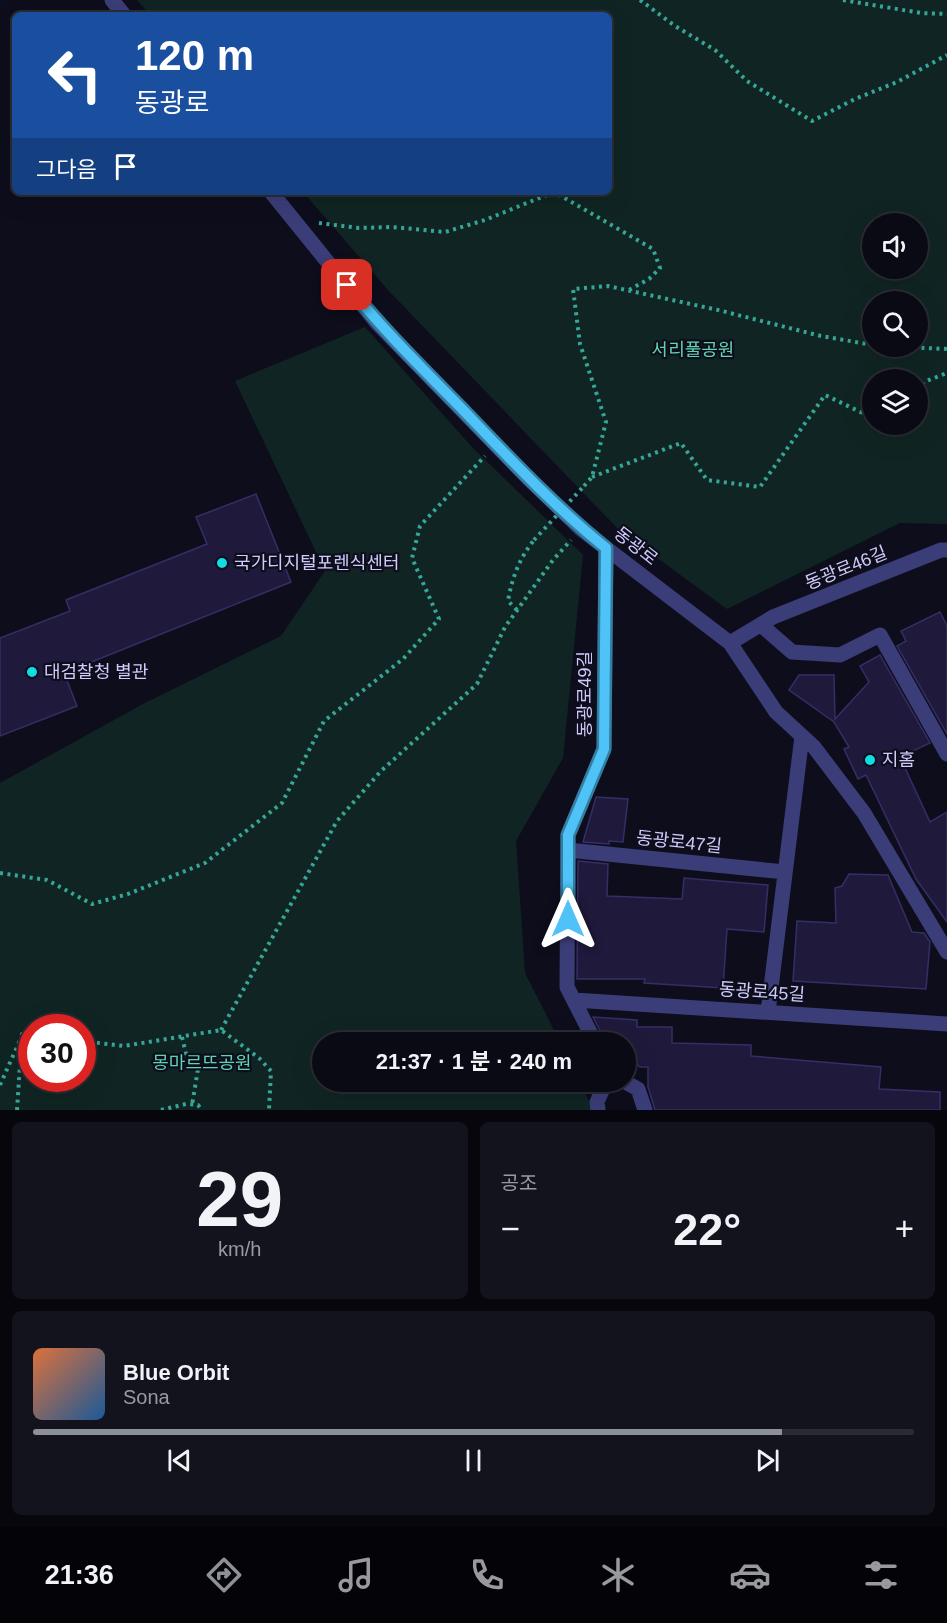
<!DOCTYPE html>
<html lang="ko">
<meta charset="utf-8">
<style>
:root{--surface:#0a0a15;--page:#13131e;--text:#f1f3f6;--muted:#999aa0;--line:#2a2b34;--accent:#8c9099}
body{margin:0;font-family:Helvetica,"Noto Sans KR",sans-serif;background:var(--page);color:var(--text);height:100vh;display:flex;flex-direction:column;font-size:22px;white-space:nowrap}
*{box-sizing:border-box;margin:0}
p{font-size:20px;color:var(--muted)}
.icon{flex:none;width:33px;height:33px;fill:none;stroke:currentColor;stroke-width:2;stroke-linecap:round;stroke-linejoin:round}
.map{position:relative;height:1110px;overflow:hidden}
.details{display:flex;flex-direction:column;gap:12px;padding:12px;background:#06060c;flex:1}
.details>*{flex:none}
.hud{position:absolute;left:12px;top:12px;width:600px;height:183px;border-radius:9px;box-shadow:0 6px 24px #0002,0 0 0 2px var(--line);background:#1a4fa0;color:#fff;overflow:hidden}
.fabs{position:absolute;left:862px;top:213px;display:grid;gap:12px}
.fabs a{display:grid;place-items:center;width:66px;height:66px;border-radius:50%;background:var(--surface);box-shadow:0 6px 24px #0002,0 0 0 2px var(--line);font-size:30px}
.speed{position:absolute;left:18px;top:1014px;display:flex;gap:12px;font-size:30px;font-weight:700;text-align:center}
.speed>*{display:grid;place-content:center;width:78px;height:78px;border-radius:50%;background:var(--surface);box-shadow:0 6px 24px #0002,0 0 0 2px var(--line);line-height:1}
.speed .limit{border:9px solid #d22;background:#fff;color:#111}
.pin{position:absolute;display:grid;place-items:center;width:51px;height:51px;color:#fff;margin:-26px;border-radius:12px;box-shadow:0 3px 9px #0006}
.me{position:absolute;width:66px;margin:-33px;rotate:0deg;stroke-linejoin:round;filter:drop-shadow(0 0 4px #0008)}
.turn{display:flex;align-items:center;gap:21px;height:126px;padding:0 24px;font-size:27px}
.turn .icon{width:78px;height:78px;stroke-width:2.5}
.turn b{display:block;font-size:42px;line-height:51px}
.then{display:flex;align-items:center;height:57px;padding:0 24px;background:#0003;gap:12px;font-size:22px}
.big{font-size:45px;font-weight:700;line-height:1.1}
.details .card{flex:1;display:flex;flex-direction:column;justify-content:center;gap:9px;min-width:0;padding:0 21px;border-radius:9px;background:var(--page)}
.details .dial{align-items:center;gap:0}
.dial b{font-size:78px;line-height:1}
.song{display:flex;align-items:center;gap:18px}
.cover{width:72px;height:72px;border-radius:9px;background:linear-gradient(135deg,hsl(20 70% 55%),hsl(210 70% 35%))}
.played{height:6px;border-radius:3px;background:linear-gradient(90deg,var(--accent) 85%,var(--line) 85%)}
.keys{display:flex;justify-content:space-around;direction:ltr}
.heat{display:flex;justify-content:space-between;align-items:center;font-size:33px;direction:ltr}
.details .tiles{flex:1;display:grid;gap:12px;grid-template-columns:1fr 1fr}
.card:last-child{grid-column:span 2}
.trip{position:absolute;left:312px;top:1032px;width:324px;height:60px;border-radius:30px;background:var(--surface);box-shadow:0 6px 24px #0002,0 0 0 2px var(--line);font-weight:700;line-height:60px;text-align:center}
.menu{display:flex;height:96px;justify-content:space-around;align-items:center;background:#040408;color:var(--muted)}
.menu .icon{width:42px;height:42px}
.menu .current{color:var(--accent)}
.menu b{font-size:27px;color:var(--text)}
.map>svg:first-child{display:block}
</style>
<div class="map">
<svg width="947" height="1110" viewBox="0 0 947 1110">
<rect width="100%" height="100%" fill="#0e0d1c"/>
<path fill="#102523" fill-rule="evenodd" d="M137 0H947V524L900 523 727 609 619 530 388 290 303 192H609V15H150ZM873 224H918V268H873ZM873 302H918V346H873ZM873 380H918V424H873Z
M365 327 472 447 583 555 563 758 516 841 525 973 560 1042H322V1082H579L594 1110H0V783L143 704 281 636 325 571 235 381ZM32 1028H82V1078H32Z"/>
<path fill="#1f1a3c" stroke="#352e66" stroke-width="1.5" d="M256 494 291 582 64 673 77 706 0 736V638L70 611 66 600 207 544 196 517Z
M940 612 947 626V734L897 646 906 641 901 631Z
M880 655 930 743 900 757 930 822 947 812V922L916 879 866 775 858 779 844 749 849 747 834 722 789 690 799 675H834L835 719 869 682 860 666Z
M596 797 628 799 623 842 609 841V844L583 842Z
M578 861 608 864 607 896 682 899 684 878 768 885 764 932 727 929 723 988 644 983 645 979H577Z
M849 874 888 875 912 932 924 933 930 942 926 989 793 981 797 921 836 923 835 888 842 886Z
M593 1017 637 1020V1027H672V1043L751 1045V1056L881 1067 879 1089 940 1092V1110H655L648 1087V1067H640L626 1055V1042H611L603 1036Z"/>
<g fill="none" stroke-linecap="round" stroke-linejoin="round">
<path stroke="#35a697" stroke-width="4" stroke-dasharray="3 4.5" stroke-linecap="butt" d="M640 0 675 26 715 50 747 81 812 121 855 99 897 82 947 55
M843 0 921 13 947 14
M319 223 359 228 392 227 445 232 485 220 554 192 653 249 660 268 649 279 629 290
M884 346 947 349
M918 391 924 382 947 373
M886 424 892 427 894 424
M592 477 681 443 707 480 760 487 825 395 873 418
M584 486 592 477 606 422 580 344 573 289 608 286 718 310 821 336 873 345
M517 610 508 601C512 578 519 559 534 540
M0 873 47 880 92 904 128 894 205 863 282 803 324 721 403 659 439 619 412 558 420 526 485 456
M221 1030 337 821 381 771 477 684 505 627 553 560 571 540
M182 1037 186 1054 198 1069 192 1105
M82 1041 124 1046 221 1030 259 1058 271 1071 269 1110
M0 1085 21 1038
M17 1110 22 1034 32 1035
M161 1110 186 1104 198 1105 202 1110"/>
<path stroke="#3b3d78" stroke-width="15" d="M112 0 124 15
M271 192 377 323 526 476 581 529 730 643 776 712 814 747 864 813 947 952
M761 625 792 652 840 655 880 635 947 754
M730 643 773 617 941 550H947
M568 850 785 872
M574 1000 947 1024
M768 1012 802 736
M595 1042 567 987 568 835 604 749 606 548
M625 1082 638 1089 645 1110
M598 1110 597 1102 606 1082"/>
<path stroke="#35a697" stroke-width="4" stroke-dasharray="3 4.5" stroke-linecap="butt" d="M534 540 584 486"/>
</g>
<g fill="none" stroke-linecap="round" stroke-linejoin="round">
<defs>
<path id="route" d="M347 285C383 330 424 370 465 412 510 459 555 507 606 548L604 749 568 835V919"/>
</defs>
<use href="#route" stroke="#337fa1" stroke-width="15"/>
<use href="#route" stroke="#4fc3f7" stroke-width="10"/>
</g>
<g fill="#10dce3" stroke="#0e0d1c" stroke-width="2">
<circle cx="222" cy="563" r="6"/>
<circle cx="32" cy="672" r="6"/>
<circle cx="870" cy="760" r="6"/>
</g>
<g text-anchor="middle" stroke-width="4.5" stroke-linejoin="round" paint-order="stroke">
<g font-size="18" fill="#5ed5af" stroke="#0e0d1c">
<text x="693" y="356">서리풀공원</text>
<text x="202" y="1069">몽마르뜨공원</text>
</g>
<g font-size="18" fill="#cecbfb" stroke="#0e0d1c">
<text transform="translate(636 546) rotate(38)" y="6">동광로</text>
<text transform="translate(846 568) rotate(-22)" y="6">동광로46길</text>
<text transform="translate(585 694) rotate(-90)" y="6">동광로49길</text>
<text transform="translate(679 842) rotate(6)" y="6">동광로47길</text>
<text transform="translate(762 992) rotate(4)" y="6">동광로45길</text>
</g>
<g font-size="18" fill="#cecbfb" stroke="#0e0d1c" text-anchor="start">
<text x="234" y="569">국가디지털포렌식센터</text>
<text x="44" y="678">대검찰청 별관</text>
<text x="882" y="766">지홈</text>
</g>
</g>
</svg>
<div class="fabs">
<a><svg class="icon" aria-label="sound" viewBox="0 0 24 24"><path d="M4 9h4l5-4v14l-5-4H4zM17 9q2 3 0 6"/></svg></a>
<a><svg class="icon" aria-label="search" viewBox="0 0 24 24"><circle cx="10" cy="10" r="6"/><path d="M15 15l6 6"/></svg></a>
<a><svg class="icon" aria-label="layers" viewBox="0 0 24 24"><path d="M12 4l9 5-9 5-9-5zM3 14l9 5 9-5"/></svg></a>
</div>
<div class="speed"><div class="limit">30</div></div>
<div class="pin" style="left:347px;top:285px;background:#d93025"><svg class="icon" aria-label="arrive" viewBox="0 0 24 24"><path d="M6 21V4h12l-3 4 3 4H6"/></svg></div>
<svg class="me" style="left:568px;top:919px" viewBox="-20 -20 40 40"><path d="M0-17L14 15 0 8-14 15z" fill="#4fc3f7" stroke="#fff" stroke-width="4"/></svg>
<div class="trip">21:37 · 1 분 · 240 m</div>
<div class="hud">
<div class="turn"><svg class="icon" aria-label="left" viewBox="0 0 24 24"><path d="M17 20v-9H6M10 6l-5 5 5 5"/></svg><div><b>120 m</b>동광로</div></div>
<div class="then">그다음<svg class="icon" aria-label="arrive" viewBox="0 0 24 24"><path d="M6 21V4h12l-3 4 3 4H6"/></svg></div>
</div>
</div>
<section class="details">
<div class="tiles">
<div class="card dial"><b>29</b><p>km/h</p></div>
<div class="card"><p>공조</p>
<div class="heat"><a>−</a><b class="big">22°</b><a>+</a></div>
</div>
<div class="card">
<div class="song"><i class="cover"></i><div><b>Blue Orbit</b><p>Sona</p></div></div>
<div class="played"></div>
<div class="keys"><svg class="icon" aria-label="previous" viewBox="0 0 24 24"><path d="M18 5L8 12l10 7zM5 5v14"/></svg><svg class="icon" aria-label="pause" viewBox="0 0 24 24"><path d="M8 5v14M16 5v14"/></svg><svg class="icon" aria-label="next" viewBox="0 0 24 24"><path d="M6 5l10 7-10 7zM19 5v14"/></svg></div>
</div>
</div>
</section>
<nav class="menu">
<b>21:36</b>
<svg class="icon current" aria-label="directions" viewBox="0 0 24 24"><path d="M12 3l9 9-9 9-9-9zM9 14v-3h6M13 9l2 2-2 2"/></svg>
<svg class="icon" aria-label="music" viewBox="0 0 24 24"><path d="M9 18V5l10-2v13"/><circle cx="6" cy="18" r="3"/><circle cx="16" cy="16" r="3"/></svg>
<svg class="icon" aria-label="phone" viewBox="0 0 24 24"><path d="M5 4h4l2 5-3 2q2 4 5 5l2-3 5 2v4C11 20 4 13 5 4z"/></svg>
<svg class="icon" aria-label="climate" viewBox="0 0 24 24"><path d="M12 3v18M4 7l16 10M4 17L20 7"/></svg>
<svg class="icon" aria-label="car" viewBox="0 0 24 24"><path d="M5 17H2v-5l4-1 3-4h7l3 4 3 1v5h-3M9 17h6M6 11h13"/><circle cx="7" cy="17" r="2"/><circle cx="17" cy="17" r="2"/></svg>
<svg class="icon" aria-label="filters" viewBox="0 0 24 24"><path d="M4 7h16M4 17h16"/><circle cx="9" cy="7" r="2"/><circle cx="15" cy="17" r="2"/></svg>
</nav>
